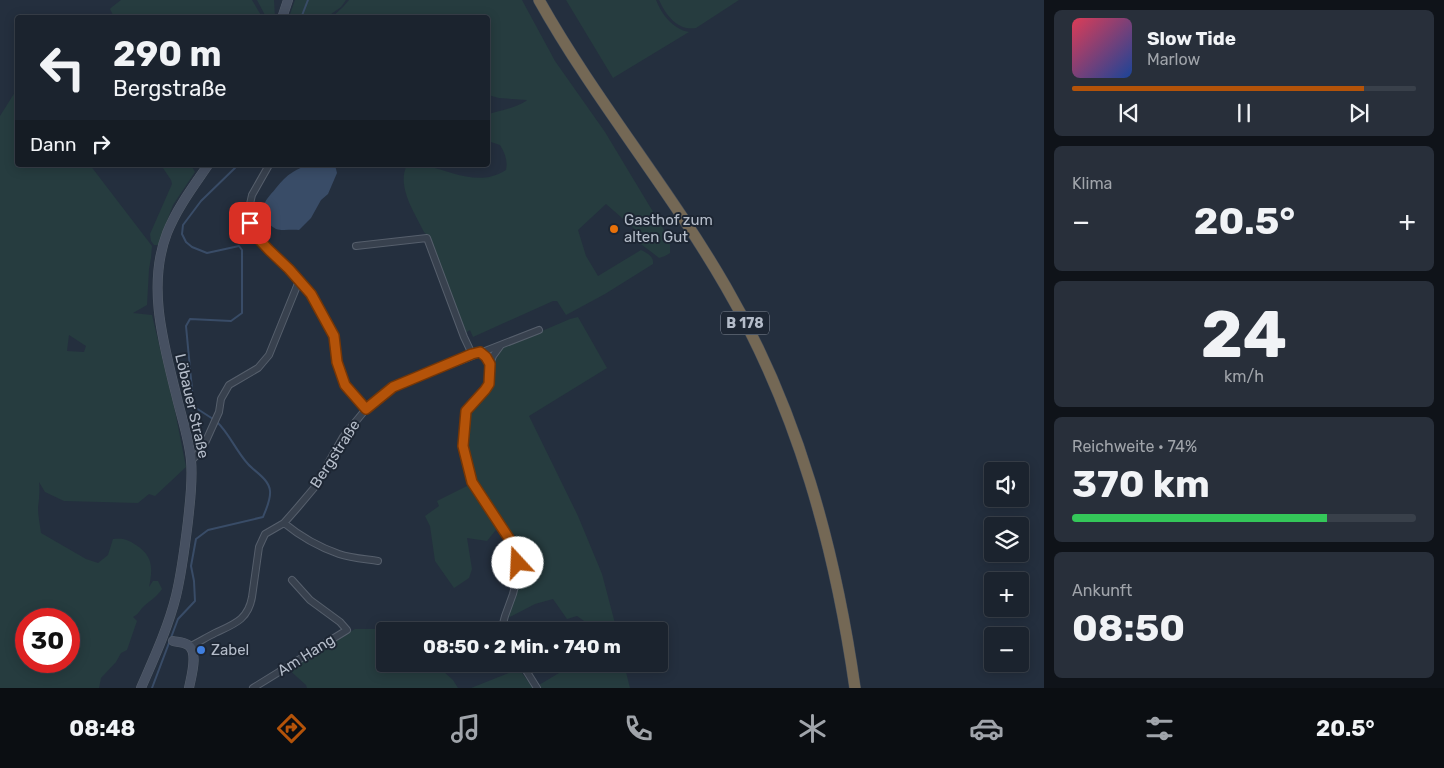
<!DOCTYPE html>
<html lang="de">
<meta charset="utf-8">
<style>
:root{--surface:#1b232e;--page:#282f3a;--text:#f1f3f6;--muted:#a0a4aa;--line:#39404a;--accent:#b45309}
body{margin:0;font-family:Rubik,sans-serif;background:var(--page);color:var(--text);height:100vh;display:flex;flex-direction:column;font-size:19px;white-space:nowrap}
*{box-sizing:border-box;margin:0}
p{font-size:16px;color:var(--muted)}
.icon{flex:none;width:28px;height:28px;fill:none;stroke:currentColor;stroke-width:2;stroke-linecap:round;stroke-linejoin:round}
.map{position:relative;flex:1;overflow:hidden}
.panel{display:flex;flex-direction:column;gap:10px;padding:10px;background:#0f1319;width:400px}
.panel>*{flex:none}
.hud{position:absolute;left:15px;top:15px;width:475px;height:152px;border-radius:5px;box-shadow:0 2px 12px #0003,0 0 0 1px var(--line);background:#1b232e;color:var(--text);overflow:hidden}
.controls{position:absolute;left:984px;top:462px;display:grid;gap:10px}
.controls a{display:grid;place-items:center;width:45px;height:45px;border-radius:5px;background:var(--surface);box-shadow:0 2px 12px #0003,0 0 0 1px var(--line);font-size:25px}
.speed{position:absolute;left:15px;top:608px;display:flex;gap:10px;font-size:25px;font-weight:700;text-align:center}
.speed>*{display:grid;place-content:center;width:65px;height:65px;border-radius:50%;background:var(--surface);box-shadow:0 2px 12px #0003,0 0 0 1px var(--line);line-height:1}
.speed .limit{border:8px solid #d22;background:#fff;color:#111}
.pin{position:absolute;display:grid;place-items:center;width:42px;height:42px;color:#fff;margin:-21px;border-radius:10px;box-shadow:0 2px 8px #0006}
.me{position:absolute;width:55px;margin:-28px;rotate:340deg;stroke-linejoin:round;filter:drop-shadow(0 0 4px #0008)}
.turn{display:flex;align-items:center;gap:18px;height:105px;padding:0 15px;font-size:22px}
.turn .icon{width:65px;height:65px;stroke-width:2.5}
.turn b{display:block;font-size:35px;line-height:42px}
.then{display:flex;align-items:center;height:48px;padding:0 15px;background:#0003;gap:10px;font-size:19px}
.big{font-size:38px;font-weight:700;line-height:1.1}
.panel .tile{flex:1;display:flex;flex-direction:column;justify-content:center;gap:8px;min-width:0;padding:0 18px;border-radius:8px;background:var(--page)}
.panel .dial{align-items:center;gap:0}
.dial b{font-size:65px;line-height:1}
.song{display:flex;align-items:center;gap:15px}
.cover{width:60px;height:60px;border-radius:8px;background:linear-gradient(135deg,hsl(350 70% 55%),hsl(220 70% 35%))}
.played{height:5px;border-radius:2px;background:linear-gradient(90deg,var(--accent) 85%,var(--line) 85%)}
.keys{display:flex;justify-content:space-around;direction:ltr}
.heat{display:flex;justify-content:space-between;align-items:center;font-size:28px;direction:ltr}
.charge{height:8px;border-radius:4px;background:linear-gradient(90deg,#34c759 74%,var(--line) 0)}
.trip{position:absolute;left:376px;top:622px;width:292px;height:50px;border-radius:5px;background:var(--surface);box-shadow:0 2px 12px #0003,0 0 0 1px var(--line);font-weight:700;line-height:50px;text-align:center}
.dock{display:flex;height:80px;justify-content:space-around;align-items:center;background:#0b0e12;color:var(--muted)}
.dock .icon{width:35px;height:35px}
.dock .selected{color:var(--accent)}
.dock b{font-size:22px;color:var(--text)}
main{display:flex;flex:1;min-height:0}
.map>svg:first-child{display:block}
</style>
<main>
<div class="map">
<svg width="1044" height="688" viewBox="0 0 1044 688">
<rect width="100%" height="100%" fill="#242f3e"/>
<path fill="#263c3f" fill-rule="evenodd" d="M121 0H252L262 17H114L110 9 112 7Z
M257 0H274L275 17H266Z
M295 0H346L341 7 327 17H289Z
M349 0H522L555 61 605 132 664 230 670 244V253L665 256 659 258C652 252 644 247 637 241V231L606 204 578 230 586 256 598 276 641 250C647 253 654 256 653 264L605 294 566 315 557 301H553L473 337 470 330 465 333 428 236 424 232C415 213 396 186 407 165 413 165 420 164 427 166 454 172 479 187 506 170 508 161 505 153 500 145L488 141V114C497 112 521 106 527 100L499 98 488 95V18H331L343 7Z
M566 0H656C662 15 673 29 689 32L613 78Z
M659 0H739L696 28C677 31 666 15 659 0Z
M17 89 18 165H90L152 246 151 258 149 269 147 305 133 313 152 315 175 411 186 467 155 496 149 494 138 503 64 501 45 492 39 482C40 491 39 499 38 508 38 516 40 525 41 533L86 559 98 563 108 555 113 539C123 538 127 539 136 545 153 556 153 568 149 587L153 581H158L162 589C157 597 149 601 142 608 139 612 138 614 133 617L137 621 127 650 121 653 116 662 101 678 99 688H0V116ZM69 335 86 346 84 352 67 351ZM26 619H69V661H26Z
M161 165H191L195 172 173 205 158 245H154L151 241 150 234 172 184 171 180Z
M578 317 607 368 529 416 578 516 602 574 617 631H595L594 628 577 616 567 619 553 599 535 604 506 619 520 563 499 518 476 481 472 471 466 450 467 413 492 384 495 361 502 348 570 319Z
M471 484 499 526 487 541 467 538 472 569 469 578 454 588 435 561 430 526 425 516 439 506 437 501Z
M355 629H396L399 631H385V664H435L453 680 458 688H307L306 685 287 668Z
M574 664H624L630 688H541L539 685Z
M519 669 533 688H471Z"/>
<path fill="#394c67" d="M307 165H335L337 173 328 194 321 200 311 218 299 230C292 229 282 231 276 229 271 226 267 223 265 218 258 206 269 197 276 188 281 182 286 176 293 172 297 169 303 167 307 165Z"/>
<g fill="none" stroke-linecap="round" stroke-linejoin="round">
<path stroke="#394c67" stroke-width="2" d="M301 18 308 0
M213 419 196 408 193 400 186 326 190 319 231 321 242 313V250L239 246 207 253 192 247 186 242 182 234 183 225 201 201 238 165
M152 688 178 619 195 601 194 581 191 566 196 539 208 530 263 517C266 509 271 500 270 491 269 479 255 472 248 464 236 451 229 433 217 422"/>
<defs>
<path id="street" d="M269 165 252 195 250 204 251 228 254 234 269 250 289 269 311 294 334 336 337 361 345 385 366 409
M356 246 427 238 464 337 472 354
M501 345 493 356 490 364 489 384 485 389 466 411 463 446 472 482 514 546 518 563 516 582 513 594 505 616 501 631
M191 461 197 455 205 443 219 412 221 399 229 385 258 368 269 355 299 281
M284 523C301 537 319 547 339 554 351 558 365 559 378 561
M191 646C199 642 207 637 215 633 234 624 248 620 252 597L259 547 265 534 284 523 298 507 314 488 343 437 366 409 393 387 539 330
M522 664 537 688
M253 688 347 630 340 622 310 600 292 580"/>
<path id="secondary" d="M282 18 288 0
M173 641C177 642 184 642 188 645 199 652 191 677 189 688
M141 688C154 658 168 628 176 596 182 571 185 546 188 521 190 501 193 481 191 460 189 438 181 416 176 394 163 342 147 285 167 233 177 208 193 187 208 165"/>
<path id="highway" d="M539 0C595 100 669 188 726 287 798 411 835 548 855 688"/>
</defs>
<use href="#street" stroke="#565f6c" stroke-width="8"/>
<use href="#secondary" stroke="#565f6c" stroke-width="10"/>
<use href="#highway" stroke="#434c59" stroke-width="12"/>
<use href="#street" stroke="#38414e" stroke-width="6"/>
<use href="#secondary" stroke="#465061" stroke-width="9"/>
<use href="#highway" stroke="#746855" stroke-width="11"/>
</g>
<g fill="none" stroke-linecap="round" stroke-linejoin="round">
<defs>
<path id="route" d="M250 223 254 234 269 250 289 269 311 294 334 336 337 362 345 385 366 409 393 387 472 354 480 352 486 357 490 364 489 384 485 390 466 411 463 446 472 482 514 546 518 563"/>
</defs>
<use href="#route" stroke="#753606" stroke-width="12"/>
<use href="#route" stroke="#b45309" stroke-width="9"/>
</g>
<circle fill="#e8710a" stroke="#1d2633" stroke-width="2" cx="614" cy="229" r="5"/>
<circle fill="#3f7fe0" stroke="#1d2633" stroke-width="2" cx="201" cy="650" r="5"/>
<g text-anchor="middle" stroke-width="4" stroke-linejoin="round" paint-order="stroke">
<rect fill="#1d2633" stroke="#878f9c" stroke-width="1" x="721" y="311.5" width="48" height="23" rx="4"/>
<g font-size="14" font-weight="bold" fill="#b4bcc9">
<text x="745" y="328">B 178</text>
</g>
<g font-size="15" fill="#b4bcc9" stroke="#1d2633" text-anchor="start">
<text x="624" y="225">Gasthof zum<tspan x="624" dy="17">alten Gut</tspan></text>
<text x="211" y="655">Zabel</text>
</g>
<g font-size="15" fill="#b4bcc9" stroke="#1d2633">
<text transform="translate(192 406) rotate(77)" y="5">Löbauer Straße</text>
<text transform="translate(335 454) rotate(-57)" y="5">Bergstraße</text>
<text transform="translate(306 655) rotate(-32)" y="5">Am Hang</text>
</g>
</g>
</svg>
<div class="controls">
<a><svg class="icon" aria-label="sound" viewBox="0 0 24 24"><path d="M4 9h4l5-4v14l-5-4H4zM17 9q2 3 0 6"/></svg></a>
<a><svg class="icon" aria-label="layers" viewBox="0 0 24 24"><path d="M12 4l9 5-9 5-9-5zM3 14l9 5 9-5"/></svg></a>
<a>+</a>
<a>−</a>
</div>
<div class="speed"><div class="limit">30</div></div>
<div class="pin" style="left:250px;top:223px;background:#d93025"><svg class="icon" aria-label="arrive" viewBox="0 0 24 24"><path d="M6 21V4h12l-3 4 3 4H6"/></svg></div>
<svg class="me" style="left:518px;top:563px" viewBox="-20 -20 40 40"><circle r="19" fill="#fff"/><path d="M0-13L10 11 0 6-10 11z" fill="#b45309"/></svg>
<div class="trip">08:50 · 2 Min. · 740 m</div>
<div class="hud">
<div class="turn"><svg class="icon" aria-label="left" viewBox="0 0 24 24"><path d="M17 20v-9H6M10 6l-5 5 5 5"/></svg><div><b>290 m</b>Bergstraße</div></div>
<div class="then">Dann<svg class="icon" aria-label="right" viewBox="0 0 24 24"><path d="M7 20v-9h11M14 6l5 5-5 5"/></svg></div>
</div>
</div>
<section class="panel">
<div class="tile">
<div class="song"><i class="cover"></i><div><b>Slow Tide</b><p>Marlow</p></div></div>
<div class="played"></div>
<div class="keys"><svg class="icon" aria-label="previous" viewBox="0 0 24 24"><path d="M18 5L8 12l10 7zM5 5v14"/></svg><svg class="icon" aria-label="pause" viewBox="0 0 24 24"><path d="M8 5v14M16 5v14"/></svg><svg class="icon" aria-label="next" viewBox="0 0 24 24"><path d="M6 5l10 7-10 7zM19 5v14"/></svg></div>
</div>
<div class="tile"><p>Klima</p>
<div class="heat"><a>−</a><b class="big">20.5°</b><a>+</a></div>
</div>
<div class="tile dial"><b>24</b><p>km/h</p></div>
<div class="tile"><p>Reichweite · 74%</p><b class="big">370 km</b><div class="charge"></div></div>
<div class="tile"><p>Ankunft</p><b class="big">08:50</b></div>
</section>
</main>
<nav class="dock">
<b>08:48</b>
<svg class="icon selected" aria-label="directions" viewBox="0 0 24 24"><path d="M12 3l9 9-9 9-9-9zM9 14v-3h6M13 9l2 2-2 2"/></svg>
<svg class="icon" aria-label="music" viewBox="0 0 24 24"><path d="M9 18V5l10-2v13"/><circle cx="6" cy="18" r="3"/><circle cx="16" cy="16" r="3"/></svg>
<svg class="icon" aria-label="phone" viewBox="0 0 24 24"><path d="M5 4h4l2 5-3 2q2 4 5 5l2-3 5 2v4C11 20 4 13 5 4z"/></svg>
<svg class="icon" aria-label="climate" viewBox="0 0 24 24"><path d="M12 3v18M4 7l16 10M4 17L20 7"/></svg>
<svg class="icon" aria-label="car" viewBox="0 0 24 24"><path d="M5 17H2v-5l4-1 3-4h7l3 4 3 1v5h-3M9 17h6M6 11h13"/><circle cx="7" cy="17" r="2"/><circle cx="17" cy="17" r="2"/></svg>
<svg class="icon" aria-label="filters" viewBox="0 0 24 24"><path d="M4 7h16M4 17h16"/><circle cx="9" cy="7" r="2"/><circle cx="15" cy="17" r="2"/></svg>
<b>20.5°</b>
</nav>
